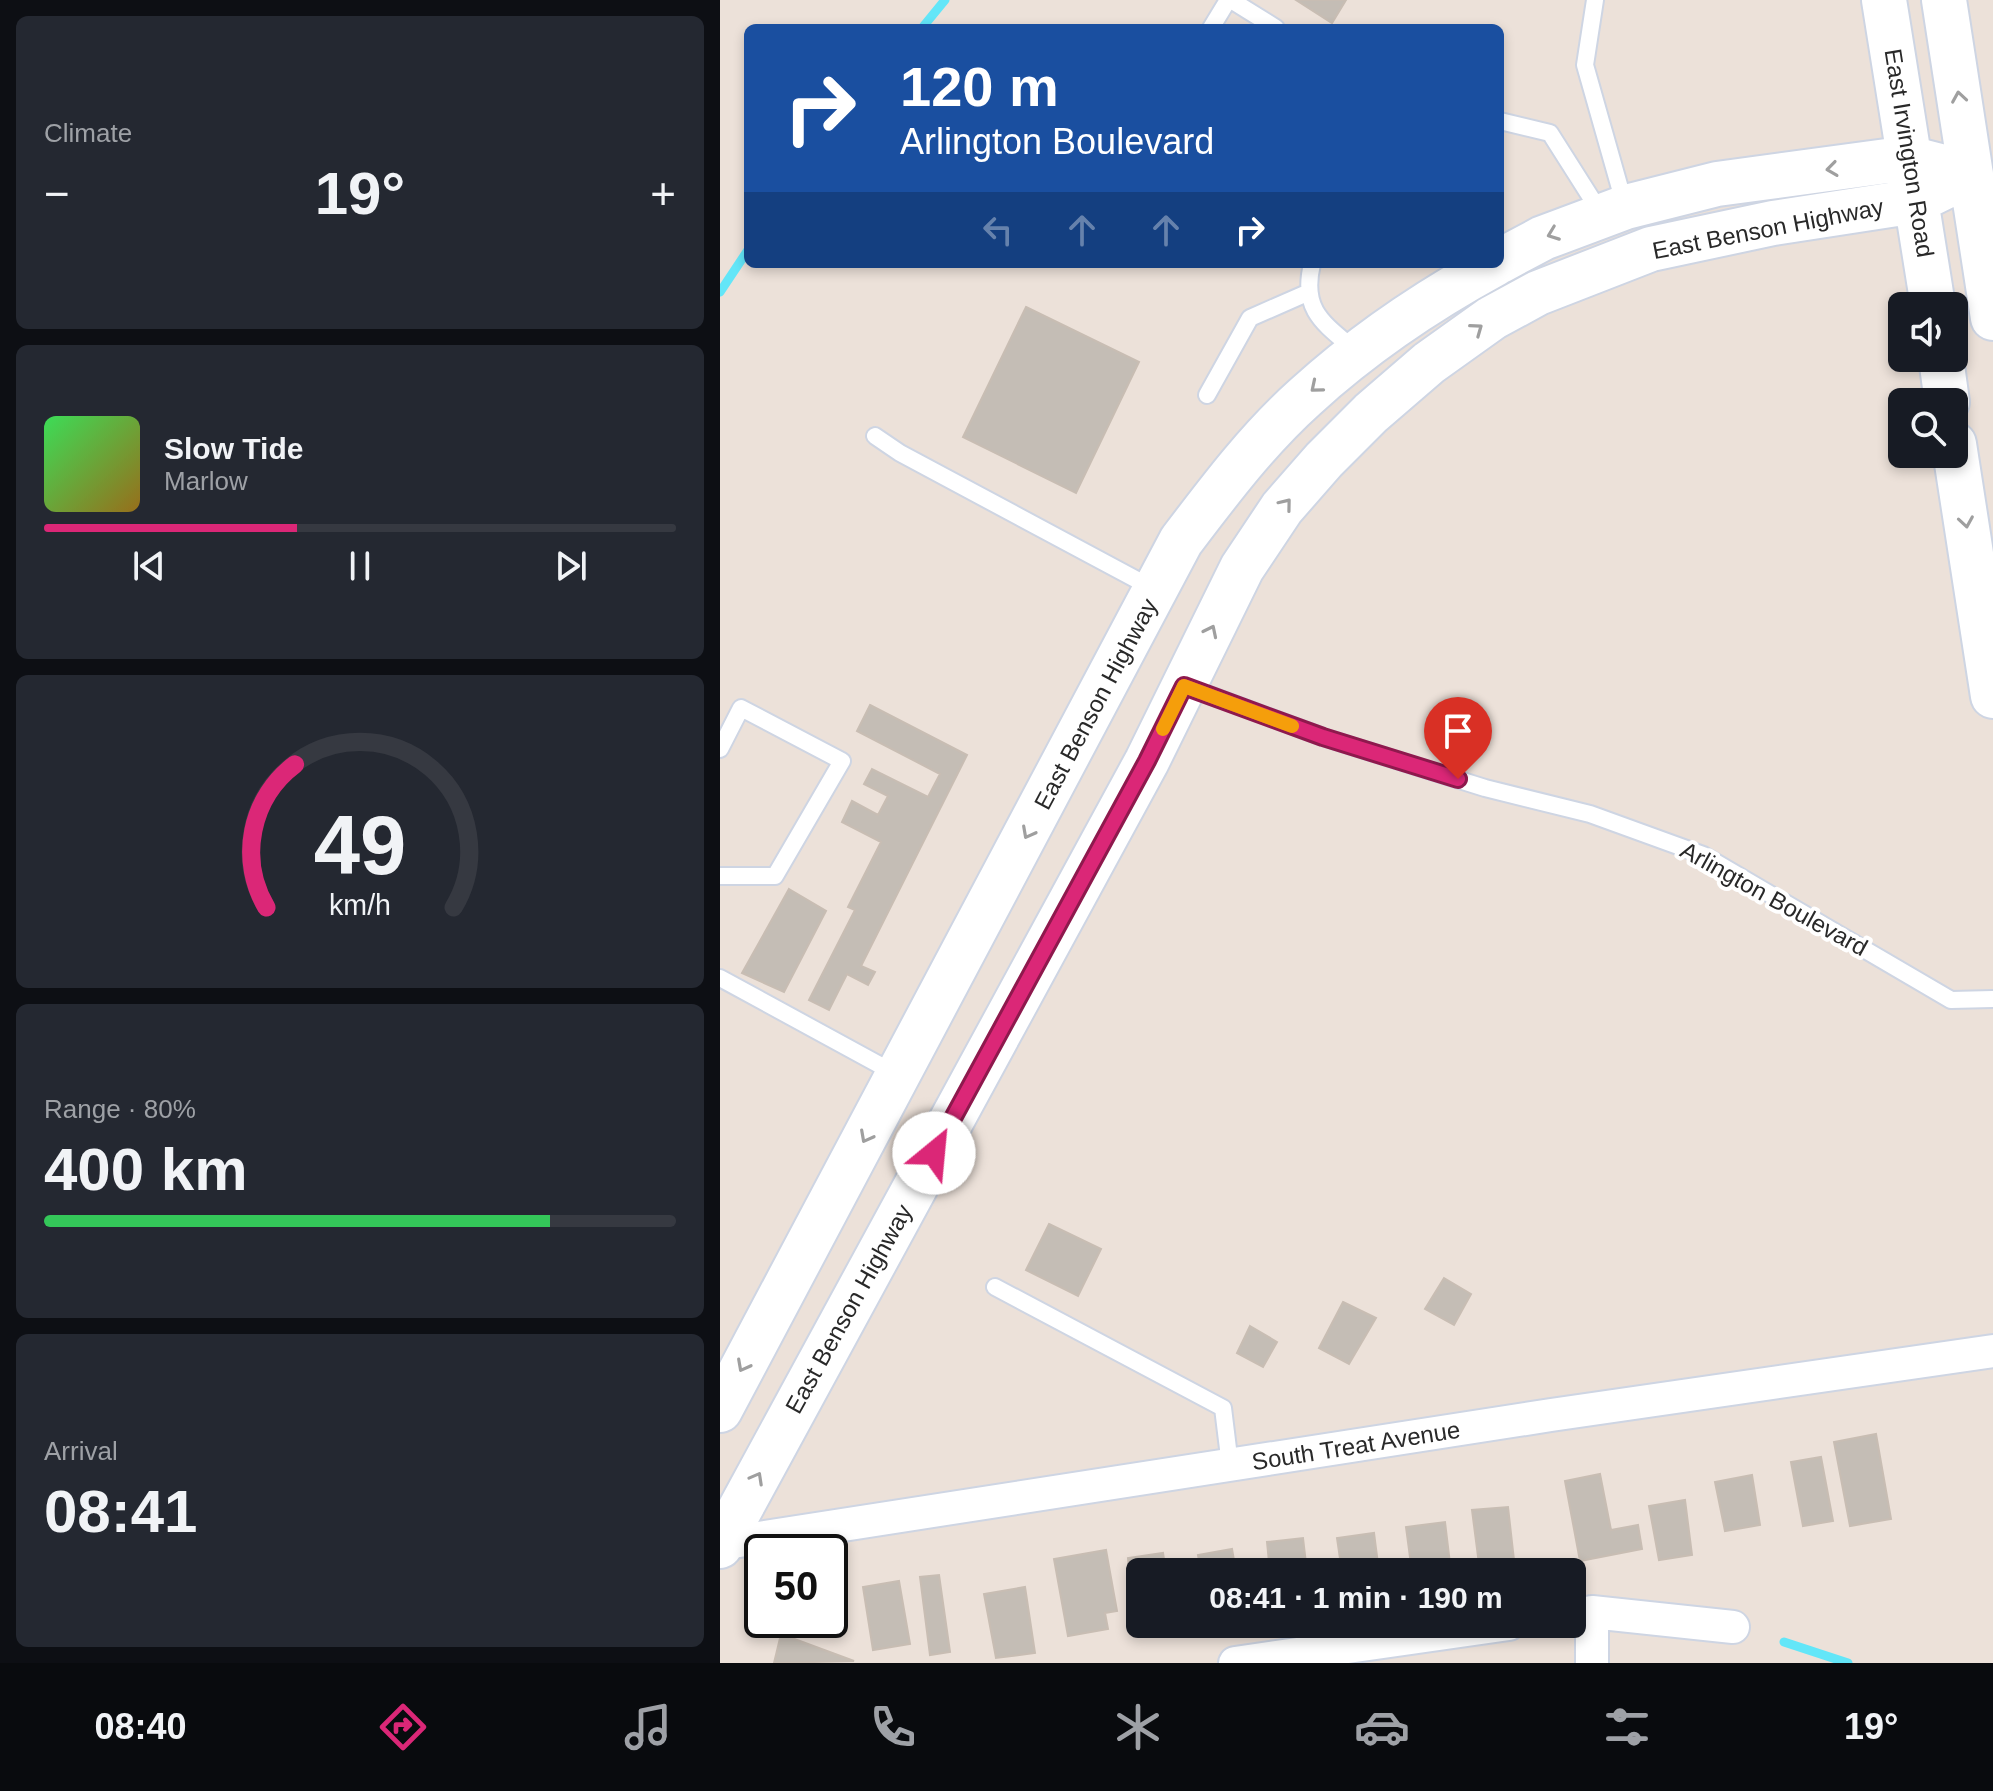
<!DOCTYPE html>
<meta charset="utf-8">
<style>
:root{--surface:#171b24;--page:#242831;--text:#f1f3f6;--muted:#9ea1a6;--line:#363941;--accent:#db2777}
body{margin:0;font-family:Arial,sans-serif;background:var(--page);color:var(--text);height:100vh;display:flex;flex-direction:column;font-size:30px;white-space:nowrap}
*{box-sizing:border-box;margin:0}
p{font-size:26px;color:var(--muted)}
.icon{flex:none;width:44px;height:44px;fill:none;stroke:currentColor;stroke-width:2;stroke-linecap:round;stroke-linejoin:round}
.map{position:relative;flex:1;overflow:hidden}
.panel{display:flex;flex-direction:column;gap:16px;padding:16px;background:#0d0f14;width:720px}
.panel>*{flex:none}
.banner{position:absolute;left:24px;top:24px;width:760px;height:244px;border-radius:12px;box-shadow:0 4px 12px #0003;background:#1a4fa0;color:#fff;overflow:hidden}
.tools{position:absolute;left:1168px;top:292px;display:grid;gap:16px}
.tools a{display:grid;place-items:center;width:80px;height:80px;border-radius:12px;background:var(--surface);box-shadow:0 4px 12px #0003;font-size:40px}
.speed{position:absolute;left:24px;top:1534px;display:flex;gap:16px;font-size:40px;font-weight:700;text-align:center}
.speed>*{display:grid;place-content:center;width:104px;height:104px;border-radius:50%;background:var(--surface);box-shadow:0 4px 12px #0003;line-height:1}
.speed .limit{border:4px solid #111;border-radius:12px;background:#fff;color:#111}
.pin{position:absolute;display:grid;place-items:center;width:68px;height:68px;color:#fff;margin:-82px -34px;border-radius:50% 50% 50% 0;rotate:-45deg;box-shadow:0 0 8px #0007}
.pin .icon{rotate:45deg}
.me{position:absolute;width:88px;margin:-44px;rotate:28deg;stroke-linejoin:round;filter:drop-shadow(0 0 6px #0008)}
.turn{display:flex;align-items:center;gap:28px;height:168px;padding:0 24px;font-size:36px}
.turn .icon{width:104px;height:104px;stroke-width:2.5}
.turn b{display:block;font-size:56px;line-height:68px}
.lanes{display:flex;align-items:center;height:76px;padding:0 24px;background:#0003;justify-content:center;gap:40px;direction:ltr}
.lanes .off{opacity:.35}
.big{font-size:60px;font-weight:700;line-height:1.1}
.panel .widget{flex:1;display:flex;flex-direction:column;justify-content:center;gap:12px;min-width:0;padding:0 28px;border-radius:12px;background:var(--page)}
.panel .dial{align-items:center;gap:0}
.dial svg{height:208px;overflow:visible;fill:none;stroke:var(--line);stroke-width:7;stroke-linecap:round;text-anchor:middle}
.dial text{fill:var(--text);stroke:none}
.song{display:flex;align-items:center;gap:24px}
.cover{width:96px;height:96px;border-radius:12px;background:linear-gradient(135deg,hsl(130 70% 55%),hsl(40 70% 35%))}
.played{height:8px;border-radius:4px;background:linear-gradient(90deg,var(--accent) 40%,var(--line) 40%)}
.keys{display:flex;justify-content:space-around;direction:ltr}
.heat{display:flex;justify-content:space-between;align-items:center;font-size:44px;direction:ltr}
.charge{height:12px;border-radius:6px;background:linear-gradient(90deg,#34c759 80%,var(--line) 0)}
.trip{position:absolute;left:406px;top:1558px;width:460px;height:80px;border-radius:12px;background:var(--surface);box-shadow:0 4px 12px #0003;font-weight:700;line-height:80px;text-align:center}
.tab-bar{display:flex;height:128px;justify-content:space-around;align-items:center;background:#090b0e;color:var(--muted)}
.tab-bar .icon{width:56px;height:56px}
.tab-bar .on{color:var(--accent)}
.tab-bar b{font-size:36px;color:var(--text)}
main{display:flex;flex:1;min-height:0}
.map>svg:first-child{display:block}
</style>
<main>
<section class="panel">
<div class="widget"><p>Climate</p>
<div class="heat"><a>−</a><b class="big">19°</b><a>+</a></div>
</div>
<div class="widget">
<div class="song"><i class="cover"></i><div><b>Slow Tide</b><p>Marlow</p></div></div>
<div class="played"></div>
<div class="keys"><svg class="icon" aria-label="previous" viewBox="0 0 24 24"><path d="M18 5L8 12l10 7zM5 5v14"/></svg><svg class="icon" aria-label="pause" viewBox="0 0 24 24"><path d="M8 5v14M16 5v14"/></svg><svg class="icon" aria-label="next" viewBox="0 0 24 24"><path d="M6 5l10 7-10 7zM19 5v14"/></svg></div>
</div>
<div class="widget dial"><svg viewBox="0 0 100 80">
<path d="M14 69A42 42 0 1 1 86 69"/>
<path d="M14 69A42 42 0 0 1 25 14" stroke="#db2777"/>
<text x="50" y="56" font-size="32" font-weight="700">49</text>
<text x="50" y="72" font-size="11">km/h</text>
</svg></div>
<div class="widget"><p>Range · 80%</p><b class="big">400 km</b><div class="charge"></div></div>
<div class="widget"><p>Arrival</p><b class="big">08:41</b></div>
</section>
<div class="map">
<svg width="1273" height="1663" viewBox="0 0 1273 1663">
<rect width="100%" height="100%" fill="#ece1d9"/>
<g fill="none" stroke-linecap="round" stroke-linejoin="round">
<path stroke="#63e6f8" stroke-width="9" d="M202 28 225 0
M0 292 28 250
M1064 1642 1128 1663"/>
</g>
<path fill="#c4bdb5" stroke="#c8bdb3" stroke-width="2" d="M576 0H626L612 23Z
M306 307 419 362 356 493 243 437Z
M150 705 247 755 141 966 155 972 148 985 127 974 109 1010 89 1000 135 910 128 907 161 842 122 822 132 801 158 815 168 796 144 784 152 769 208 797 220 774 137 731Z
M69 889 106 911 64 992 22 973Z
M329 1224 381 1249 358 1296 306 1270Z
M724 1278 751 1294 734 1325 705 1309Z
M623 1302 656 1318 629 1364 599 1348Z
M530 1326 557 1342 543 1367 517 1353Z
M1156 1434 1171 1519 1130 1526 1114 1442Z
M1101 1457 1113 1521 1083 1526 1071 1462Z
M880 1474 891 1530 918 1525 922 1549 860 1561 845 1481Z
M1032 1475 1040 1525 1005 1531 995 1482Z
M965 1500 972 1555 939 1560 929 1506Z
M788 1507 795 1569 760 1572 752 1510Z
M725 1522 731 1572H692L686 1527Z
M654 1533 659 1572H622L617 1538Z
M583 1538 587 1572H550L547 1542Z
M512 1549 516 1572H481L478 1555Z
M386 1550 397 1611 385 1613 388 1629 348 1636 334 1559Z
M443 1553 446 1572H420V1624H442L414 1629 408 1558Z
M219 1575 230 1652 210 1655 200 1577Z
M179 1581 190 1644 153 1650 143 1587Z
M305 1587 315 1653 276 1658 264 1594Z
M61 1634 134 1661 54 1663Z"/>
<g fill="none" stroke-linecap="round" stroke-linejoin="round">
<defs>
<path id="service" d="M511 0 556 28
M875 0 865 65 905 206
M491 28 508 0
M780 121 830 133 882 215
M592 264C581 310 603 323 635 350
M487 395 530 318 587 293
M155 436 180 453 434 589
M465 686 603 737 765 788 870 814 983 855 1231 1000 1273 999
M0 749 21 708 122 761 55 876H0
M0 978 178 1075
M275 1287 503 1408 510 1465"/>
<path id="minor" d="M0 1544 831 1415 1273 1351
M872 1612V1663
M852 1615 872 1612 1013 1627
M515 1663 789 1624"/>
<path id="secondary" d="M1164 0 1213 306
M1224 0 1273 318
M780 261 823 238 906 207 997 184 1189 158 1251 174
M1221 358 1227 402
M1234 444 1273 696
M0 1410 461 541C499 491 538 439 585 397 642 345 707 301 775 264
M0 1546 427 761 522 568 562 508 604 460 651 413 709 363 772 318 818 293 931 249 1053 223 1196 201 1251 174"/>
</defs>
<use href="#service" stroke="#ced5e3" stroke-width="20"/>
<use href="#minor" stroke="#ced5e3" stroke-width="36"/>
<use href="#secondary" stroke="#ced5e3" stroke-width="48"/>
<use href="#service" stroke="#fff" stroke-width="16"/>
<use href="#minor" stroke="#fff" stroke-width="32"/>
<use href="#secondary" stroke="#fff" stroke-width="44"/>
</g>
<defs><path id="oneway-chevron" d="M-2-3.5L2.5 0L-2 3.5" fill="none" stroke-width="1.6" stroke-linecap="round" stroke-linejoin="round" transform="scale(2)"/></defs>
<g stroke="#9f9f9f">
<use href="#oneway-chevron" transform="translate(1239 97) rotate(-99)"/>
<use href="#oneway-chevron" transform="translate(1112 169) rotate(172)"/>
<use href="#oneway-chevron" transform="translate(833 234) rotate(159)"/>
<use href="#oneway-chevron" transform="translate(757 329) rotate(-36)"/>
<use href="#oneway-chevron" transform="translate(596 387) rotate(140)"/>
<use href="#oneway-chevron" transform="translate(566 504) rotate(-51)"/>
<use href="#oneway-chevron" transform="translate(1246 522) rotate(81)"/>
<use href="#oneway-chevron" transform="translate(491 631) rotate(-64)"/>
<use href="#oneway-chevron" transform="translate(308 833) rotate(118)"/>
<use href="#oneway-chevron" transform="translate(146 1137) rotate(118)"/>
<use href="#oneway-chevron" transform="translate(23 1366) rotate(118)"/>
<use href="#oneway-chevron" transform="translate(37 1478) rotate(-61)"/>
</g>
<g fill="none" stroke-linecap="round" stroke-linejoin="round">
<defs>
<path id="route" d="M214 1153 427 761 464 686 603 737 738 779"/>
</defs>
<use href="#route" stroke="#8e194d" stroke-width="20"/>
<use href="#route" stroke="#db2777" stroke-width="14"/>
<path stroke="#f59e0b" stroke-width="14" d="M443 729 464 686 572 726"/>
</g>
<g text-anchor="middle" stroke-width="8" stroke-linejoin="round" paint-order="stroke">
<g font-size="24" fill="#292929" stroke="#fff">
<text transform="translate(1189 153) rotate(81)" y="8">East Irvington Road</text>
<text transform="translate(1048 229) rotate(-11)" y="8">East Benson Highway</text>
<text transform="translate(376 704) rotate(-62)" y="8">East Benson Highway</text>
<text transform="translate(1054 899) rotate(29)" y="8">Arlington Boulevard</text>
<text transform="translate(129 1309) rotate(-61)" y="8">East Benson Highway</text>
<text transform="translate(636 1446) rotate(-9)" y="8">South Treat Avenue</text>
</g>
</g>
</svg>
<div class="tools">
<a><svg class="icon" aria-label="sound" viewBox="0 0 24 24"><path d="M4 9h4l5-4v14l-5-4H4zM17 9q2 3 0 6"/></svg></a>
<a><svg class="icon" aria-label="search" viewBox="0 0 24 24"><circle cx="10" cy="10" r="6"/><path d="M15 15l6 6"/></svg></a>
</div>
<div class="speed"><div class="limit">50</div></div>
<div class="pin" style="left:738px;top:779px;background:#d93025"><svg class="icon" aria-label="arrive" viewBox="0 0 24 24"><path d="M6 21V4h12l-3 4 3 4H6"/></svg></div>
<svg class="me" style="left:214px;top:1153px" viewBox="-20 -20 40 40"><circle r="19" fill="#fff"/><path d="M0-13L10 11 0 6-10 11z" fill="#db2777"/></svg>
<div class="trip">08:41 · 1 min · 190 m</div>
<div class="banner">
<div class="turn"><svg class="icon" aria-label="right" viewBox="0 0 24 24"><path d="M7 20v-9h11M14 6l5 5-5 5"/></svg><div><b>120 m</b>Arlington Boulevard</div></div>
<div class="lanes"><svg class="icon off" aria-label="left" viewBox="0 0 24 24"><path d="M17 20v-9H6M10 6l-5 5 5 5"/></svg><svg class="icon off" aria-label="ahead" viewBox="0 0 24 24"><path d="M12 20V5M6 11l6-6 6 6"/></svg><svg class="icon off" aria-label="ahead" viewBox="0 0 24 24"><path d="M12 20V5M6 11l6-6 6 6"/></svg><svg class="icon" aria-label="right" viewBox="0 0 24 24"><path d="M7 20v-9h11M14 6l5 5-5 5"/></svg></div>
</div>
</div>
</main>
<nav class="tab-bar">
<b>08:40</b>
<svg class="icon on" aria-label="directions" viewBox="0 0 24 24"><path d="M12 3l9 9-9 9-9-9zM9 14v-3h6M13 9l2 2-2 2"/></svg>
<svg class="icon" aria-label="music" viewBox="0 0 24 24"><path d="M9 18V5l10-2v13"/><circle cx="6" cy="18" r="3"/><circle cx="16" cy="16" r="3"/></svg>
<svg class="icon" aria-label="phone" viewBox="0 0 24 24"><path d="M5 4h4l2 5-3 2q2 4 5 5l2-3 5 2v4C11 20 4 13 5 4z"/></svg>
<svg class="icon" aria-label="climate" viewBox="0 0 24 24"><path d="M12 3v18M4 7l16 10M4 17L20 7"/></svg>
<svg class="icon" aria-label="car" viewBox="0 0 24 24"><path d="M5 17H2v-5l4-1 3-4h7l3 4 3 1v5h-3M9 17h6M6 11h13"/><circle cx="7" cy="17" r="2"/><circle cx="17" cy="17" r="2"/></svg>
<svg class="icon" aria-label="filters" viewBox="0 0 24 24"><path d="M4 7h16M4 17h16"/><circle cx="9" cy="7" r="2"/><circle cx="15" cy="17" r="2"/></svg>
<b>19°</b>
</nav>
